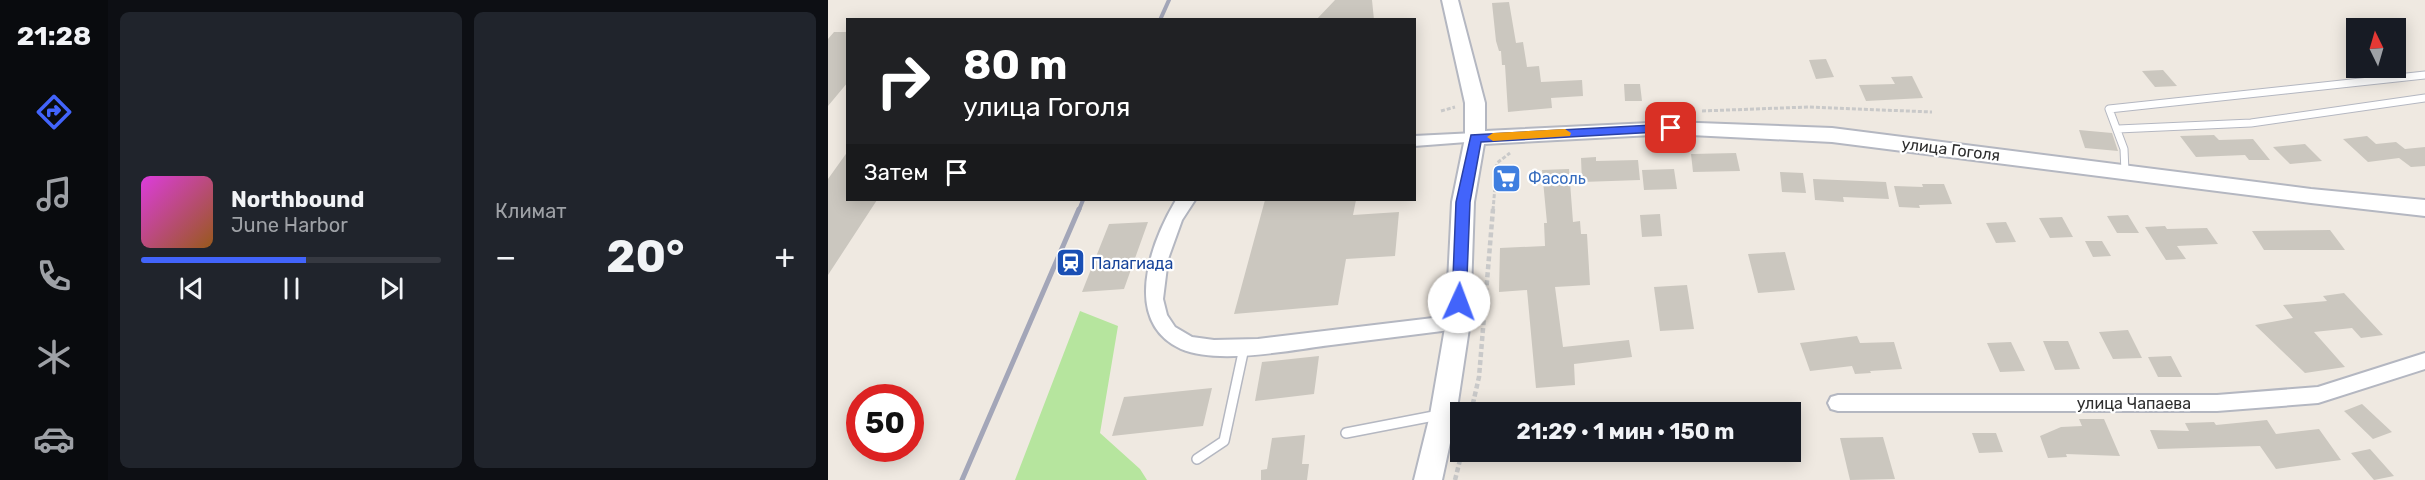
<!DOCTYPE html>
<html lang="ru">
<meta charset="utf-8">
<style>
:root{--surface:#171b24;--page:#20242c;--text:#f1f3f6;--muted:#9ea1a6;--line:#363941;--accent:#4264fb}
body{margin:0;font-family:Rubik,sans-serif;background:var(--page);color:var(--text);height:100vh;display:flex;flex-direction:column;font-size:22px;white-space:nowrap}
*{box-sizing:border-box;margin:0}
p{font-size:20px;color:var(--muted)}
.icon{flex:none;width:33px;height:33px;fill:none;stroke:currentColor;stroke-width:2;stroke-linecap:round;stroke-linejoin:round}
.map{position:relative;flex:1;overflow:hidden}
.details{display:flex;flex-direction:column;gap:12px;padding:12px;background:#0d0f14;width:720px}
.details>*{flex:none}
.hud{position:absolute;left:18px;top:18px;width:570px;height:183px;border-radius:0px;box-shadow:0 3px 15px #0003;background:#202124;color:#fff;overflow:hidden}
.needle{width:39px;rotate:355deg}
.buttons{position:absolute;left:1518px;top:18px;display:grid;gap:12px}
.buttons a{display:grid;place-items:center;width:60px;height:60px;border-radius:0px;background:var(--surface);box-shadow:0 3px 15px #0003;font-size:30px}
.speed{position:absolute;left:18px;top:384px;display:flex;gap:12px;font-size:30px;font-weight:700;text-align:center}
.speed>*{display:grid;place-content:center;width:78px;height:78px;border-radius:50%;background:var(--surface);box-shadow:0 3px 15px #0003;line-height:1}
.speed .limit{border:9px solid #d22;background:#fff;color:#111}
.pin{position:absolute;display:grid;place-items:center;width:51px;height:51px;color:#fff;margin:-26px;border-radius:12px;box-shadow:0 3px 9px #0006}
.me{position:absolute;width:66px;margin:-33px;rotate:2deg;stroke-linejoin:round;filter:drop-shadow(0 0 4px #0008)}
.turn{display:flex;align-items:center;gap:21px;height:126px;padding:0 18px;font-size:27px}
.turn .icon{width:78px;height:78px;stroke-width:2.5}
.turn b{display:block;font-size:42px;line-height:51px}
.then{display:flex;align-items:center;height:57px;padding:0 18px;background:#0003;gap:12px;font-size:22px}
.big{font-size:45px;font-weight:700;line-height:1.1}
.details .card{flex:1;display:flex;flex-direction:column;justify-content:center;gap:9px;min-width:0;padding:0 21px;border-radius:9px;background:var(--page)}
.song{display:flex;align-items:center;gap:18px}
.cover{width:72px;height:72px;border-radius:9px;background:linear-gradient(135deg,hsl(300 70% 55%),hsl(30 70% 35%))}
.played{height:6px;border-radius:3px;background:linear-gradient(90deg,var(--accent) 55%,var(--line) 55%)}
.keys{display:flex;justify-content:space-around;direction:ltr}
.heat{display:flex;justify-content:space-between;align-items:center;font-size:33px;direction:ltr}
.details .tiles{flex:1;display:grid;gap:12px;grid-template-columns:repeat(2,1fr)}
.trip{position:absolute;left:622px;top:402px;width:351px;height:60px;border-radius:0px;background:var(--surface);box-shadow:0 3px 15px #0003;font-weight:700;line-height:60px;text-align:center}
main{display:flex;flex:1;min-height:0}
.tab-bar{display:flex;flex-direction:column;width:108px;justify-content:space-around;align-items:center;background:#090b0e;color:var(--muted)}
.tab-bar .icon{width:42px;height:42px}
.tab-bar .current{color:var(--accent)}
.tab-bar b{font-size:27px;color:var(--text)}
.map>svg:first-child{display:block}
</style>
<main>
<nav class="tab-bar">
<b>21:28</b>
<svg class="icon current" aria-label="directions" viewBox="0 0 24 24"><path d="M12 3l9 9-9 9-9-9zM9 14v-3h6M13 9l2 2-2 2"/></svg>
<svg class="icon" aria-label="music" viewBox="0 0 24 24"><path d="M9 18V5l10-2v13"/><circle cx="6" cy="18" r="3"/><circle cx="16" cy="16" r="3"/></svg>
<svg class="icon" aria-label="phone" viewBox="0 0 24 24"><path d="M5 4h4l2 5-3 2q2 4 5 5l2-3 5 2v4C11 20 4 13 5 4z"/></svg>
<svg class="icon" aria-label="climate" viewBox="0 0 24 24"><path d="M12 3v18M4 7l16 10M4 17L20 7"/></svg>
<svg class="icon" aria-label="car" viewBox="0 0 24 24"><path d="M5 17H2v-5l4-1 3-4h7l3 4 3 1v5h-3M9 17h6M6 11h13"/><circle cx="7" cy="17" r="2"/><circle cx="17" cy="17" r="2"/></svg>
</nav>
<section class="details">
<div class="tiles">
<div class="card">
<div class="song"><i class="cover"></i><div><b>Northbound</b><p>June Harbor</p></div></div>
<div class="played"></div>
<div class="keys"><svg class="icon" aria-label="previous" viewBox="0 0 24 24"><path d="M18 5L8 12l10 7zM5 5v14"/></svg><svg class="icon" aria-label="pause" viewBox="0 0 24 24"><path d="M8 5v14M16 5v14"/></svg><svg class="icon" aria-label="next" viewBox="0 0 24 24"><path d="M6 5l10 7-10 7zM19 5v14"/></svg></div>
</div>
<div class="card"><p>Климат</p>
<div class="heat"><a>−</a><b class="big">20°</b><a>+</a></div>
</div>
</div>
</section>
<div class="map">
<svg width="1597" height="480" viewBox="0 0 1597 480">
<rect width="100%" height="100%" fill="#efe9e1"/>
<path fill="#b6e59e" d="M252 311 290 326 272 433 312 469 319 480H187Z"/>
<path fill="#cbc7bf" d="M507 0H544L546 20H488Z
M681 2 688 43 695 42 699 67 711 66 713 82 754 80 755 96 723 98 724 108 680 112 677 65H674L673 51H671L668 41 664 3Z
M6 32H20V82L0 106V39Z
M998 59 1006 77 988 79 981 60Z
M1335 70 1349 86 1327 87 1314 71Z
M1084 76 1095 98 1038 101 1031 85 1067 84 1063 77Z
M796 84H812L814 101H797Z
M1251 130 1284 133 1290 151 1257 148Z
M1386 135 1391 140 1425 139 1442 160H1421L1417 155 1368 157 1352 136Z
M1539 136 1548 144 1568 142 1577 149 1597 147V166L1583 167 1571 158 1540 162 1515 139Z
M1477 144 1494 161 1462 164 1445 147Z
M20 151V200H49L0 275V179Z
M908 153 912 171 865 172 863 154Z
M768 157V161L810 160 812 180 754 182 753 158Z
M741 169 745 222 752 221 753 234H759L762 285 727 287 735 347 801 340 804 357 746 364 747 385 708 388 699 290 671 292 672 248 717 246 716 223H719L714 170Z
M846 169 849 189 816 190 814 170Z
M952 172 975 173 978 193 954 192Z
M985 179 1058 182 1061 199 1015 197 1016 202 987 200Z
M1094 184H1116L1124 204 1091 205 1092 208 1071 207 1066 186 1095 187Z
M437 200H528L525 215 571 212 567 256 518 259 510 305 406 314Z
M832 214 834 236 814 237 812 215Z
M1300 215 1311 233H1289L1279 216Z
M1234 217 1245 237 1222 238 1211 218Z
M320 222 296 289 254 292 281 224Z
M1178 222 1188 242 1168 243 1158 223Z
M1337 226 1339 229 1379 228 1390 244 1349 246 1358 259 1338 260 1317 227Z
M1502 230 1517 250H1436L1424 231Z
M1257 241H1274L1283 256 1265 257Z
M957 252 967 290 930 293 920 254Z
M859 285 866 329 832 331 826 287Z
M1516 293 1555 335 1533 338 1524 328 1486 332 1517 367 1477 373 1427 325 1465 318 1455 305 1499 301 1495 296Z
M1300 330 1314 358 1285 359 1271 332Z
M1029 336 1032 343 1066 342 1074 369 1042 371 1043 373 1027 374 1024 366 982 371 972 343Z
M1215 341H1240L1252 369 1227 370Z
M1183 342 1197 371 1172 372 1159 343Z
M491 356 486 394 427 401 434 362Z
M1343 356 1354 377H1330L1320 357Z
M384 388 375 426 284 436 296 397Z
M1534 404 1564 432 1545 439 1516 411Z
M1251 419H1276L1292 456 1238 454 1239 457 1220 458 1212 436 1233 427 1254 426Z
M1439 420 1448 434 1491 429 1513 460 1448 469 1432 446 1330 449 1322 430 1361 431 1357 423 1386 422 1388 425Z
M1144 433H1168L1175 452 1151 453Z
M477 435 474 464H481L479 480H433V470L439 469 444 438Z
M1055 437 1067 479 1022 480 1012 438Z
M1542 449 1566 476 1546 480 1523 453Z"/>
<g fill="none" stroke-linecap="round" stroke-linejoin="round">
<defs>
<path id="service-far1" d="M1290 129 1423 123 1597 98
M1297 172 1296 149 1281 109 1597 75"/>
<path id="service" d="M518 433 611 415
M369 459 396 441 416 348"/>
<path id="minor" d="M647 133 652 135 654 138 652 141 586 146V136Z
M348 200H367L354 220 340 259 335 299 339 315 347 327 364 337 386 340 430 339 630 315 636 317 639 322 636 327 630 329C588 334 545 340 503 345 463 350 390 365 353 349 293 321 323 242 348 200Z
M1597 353V369L1490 403 1389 411H1010L1003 409 1000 403 1003 397 1010 395H1389L1490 387Z"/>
<path id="secondary" d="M614 0H630L657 103V131L843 122 1004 128 1483 189 1597 200V216L1483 203 1004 142 843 134 656 144 646 202 642 322 628 415 614 480H586L602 415 618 322 624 202 637 138V103Z"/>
</defs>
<use href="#service-far1" stroke="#b4b7c1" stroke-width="9"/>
<use href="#service" stroke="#b4b7c1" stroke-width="12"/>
<use href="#minor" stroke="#b4b7c1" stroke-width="4"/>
<use href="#secondary" stroke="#b4b7c1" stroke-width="4"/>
<path stroke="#c9c9c9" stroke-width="3" stroke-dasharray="4 2" stroke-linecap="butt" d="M613 111 627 107
M874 111 980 107 1104 112
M665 210 669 163 682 153"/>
<path stroke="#c9c9c9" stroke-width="4.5" stroke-dasharray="5 3" stroke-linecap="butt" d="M643 412 651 377 665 209
M627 480 634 452"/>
<use href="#service-far1" stroke="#fff" stroke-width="7"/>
<use href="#service" stroke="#fff" stroke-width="9"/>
<use href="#minor" fill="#fff" fill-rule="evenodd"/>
<use href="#secondary" fill="#fff" fill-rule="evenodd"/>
<path stroke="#a3a6b8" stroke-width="4" d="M332 20 341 0
M251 210 255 200"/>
<path stroke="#a3a6b8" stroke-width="5" d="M134 480 251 209"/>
</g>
<path fill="#4264fb" stroke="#2b41a3" stroke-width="1.5" d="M843 124 849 128 847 131 653 142 642 202 638 302 636 306H626L624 302 628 202 643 135Z"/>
<path fill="#f59e0b" d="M737 129 743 133 742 136 665 141 659 137 665 133Z"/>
<defs>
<symbol id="supermarket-square" viewBox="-11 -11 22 22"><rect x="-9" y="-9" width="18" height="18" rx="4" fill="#3f7fe0" stroke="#fff"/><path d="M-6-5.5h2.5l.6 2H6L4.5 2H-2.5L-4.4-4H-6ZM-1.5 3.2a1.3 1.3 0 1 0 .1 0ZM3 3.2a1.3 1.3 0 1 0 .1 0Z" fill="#fff"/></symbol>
<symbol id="station-square" viewBox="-11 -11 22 22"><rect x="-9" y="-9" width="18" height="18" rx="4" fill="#1a4fb4" stroke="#fff"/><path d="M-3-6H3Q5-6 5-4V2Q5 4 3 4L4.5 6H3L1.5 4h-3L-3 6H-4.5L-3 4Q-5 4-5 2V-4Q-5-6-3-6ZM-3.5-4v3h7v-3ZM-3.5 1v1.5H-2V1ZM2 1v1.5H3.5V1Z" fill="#fff"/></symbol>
</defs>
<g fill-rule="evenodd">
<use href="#supermarket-square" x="662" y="162" width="33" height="33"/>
<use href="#station-square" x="226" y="246" width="33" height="33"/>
</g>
<g text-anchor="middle" stroke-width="4.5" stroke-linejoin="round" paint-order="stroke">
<g font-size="16" fill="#2e2e2e" stroke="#fff">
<text transform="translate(1123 149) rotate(7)" y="6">улица Гоголя</text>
<text x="1306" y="409">улица Чапаева</text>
</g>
<g font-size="16" fill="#366cbe" stroke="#fff" text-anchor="start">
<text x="700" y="184">Фасоль</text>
</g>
<g font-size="16" fill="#164399" stroke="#fff" text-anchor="start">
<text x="263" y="269">Палагиада</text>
</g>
</g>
</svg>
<div class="buttons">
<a><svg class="needle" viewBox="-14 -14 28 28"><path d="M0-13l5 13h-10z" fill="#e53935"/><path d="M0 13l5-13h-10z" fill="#9ea1a6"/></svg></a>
</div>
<div class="speed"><div class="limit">50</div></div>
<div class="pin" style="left:843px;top:128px;background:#d93025"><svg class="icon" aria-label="arrive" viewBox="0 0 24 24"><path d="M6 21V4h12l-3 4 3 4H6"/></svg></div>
<svg class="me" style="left:631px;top:302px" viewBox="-20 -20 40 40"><circle r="19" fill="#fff"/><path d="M0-13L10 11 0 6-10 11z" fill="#4264fb"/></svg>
<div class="trip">21:29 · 1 мин · 150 m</div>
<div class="hud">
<div class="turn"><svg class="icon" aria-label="right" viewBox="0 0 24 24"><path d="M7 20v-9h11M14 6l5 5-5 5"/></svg><div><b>80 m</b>улица Гоголя</div></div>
<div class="then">Затем<svg class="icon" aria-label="arrive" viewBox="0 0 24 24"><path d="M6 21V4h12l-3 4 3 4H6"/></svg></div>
</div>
</div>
</main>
